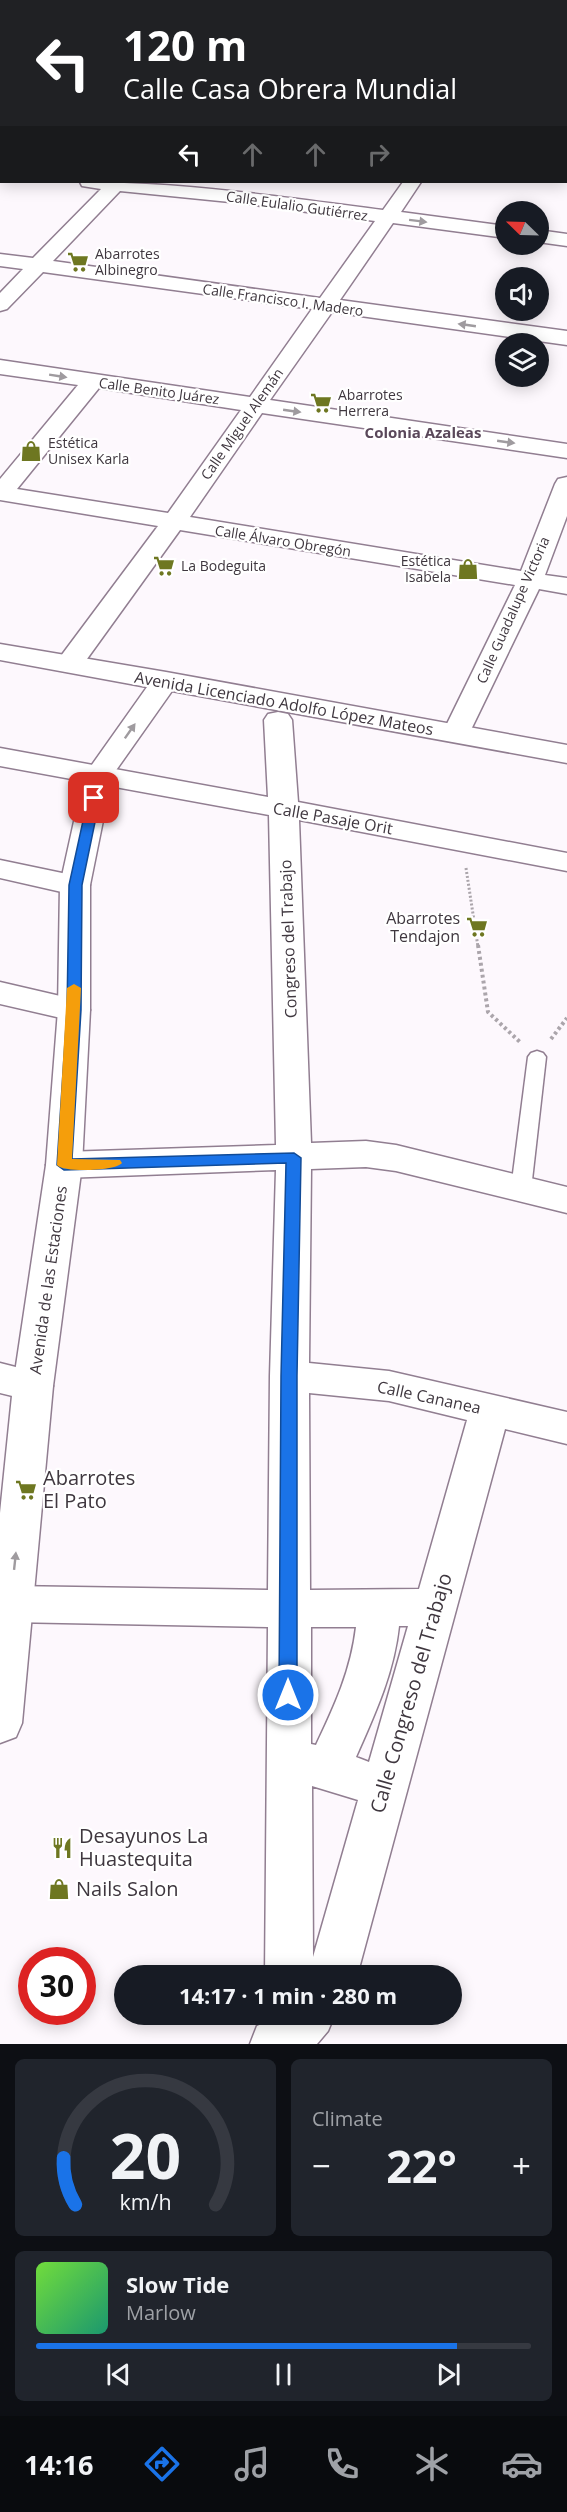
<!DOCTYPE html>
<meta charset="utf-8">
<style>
:root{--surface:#171b24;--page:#20242c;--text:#f1f3f6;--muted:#9ea1a6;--line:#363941;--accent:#1a73e8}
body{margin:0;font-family:"Open Sans",sans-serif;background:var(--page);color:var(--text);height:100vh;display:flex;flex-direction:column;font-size:22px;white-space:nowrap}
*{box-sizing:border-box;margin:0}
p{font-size:20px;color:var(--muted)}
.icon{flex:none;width:33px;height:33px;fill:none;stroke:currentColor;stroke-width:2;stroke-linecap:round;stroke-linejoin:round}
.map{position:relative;height:2044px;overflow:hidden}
.drawer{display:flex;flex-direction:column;gap:15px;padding:15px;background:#0d0f14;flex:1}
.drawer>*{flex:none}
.guide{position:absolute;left:0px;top:0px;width:567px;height:183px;box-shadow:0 3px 15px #0003;background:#202124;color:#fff;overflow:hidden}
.needle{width:39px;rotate:293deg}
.fabs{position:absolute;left:495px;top:201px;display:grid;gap:12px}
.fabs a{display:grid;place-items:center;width:54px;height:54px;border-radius:50%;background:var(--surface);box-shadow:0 3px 15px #0003;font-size:30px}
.speed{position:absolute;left:18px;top:1947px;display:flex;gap:12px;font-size:30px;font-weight:700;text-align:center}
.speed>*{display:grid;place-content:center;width:78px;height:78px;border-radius:50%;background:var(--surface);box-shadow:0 3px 15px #0003;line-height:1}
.speed .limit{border:9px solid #d22;background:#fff;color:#111}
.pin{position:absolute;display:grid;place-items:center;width:51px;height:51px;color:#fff;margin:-26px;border-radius:12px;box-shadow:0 3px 9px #0006}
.me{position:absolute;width:66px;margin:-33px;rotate:0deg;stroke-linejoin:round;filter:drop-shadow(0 0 4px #0008)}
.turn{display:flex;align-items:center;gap:21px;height:126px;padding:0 24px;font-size:27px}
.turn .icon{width:78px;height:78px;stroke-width:2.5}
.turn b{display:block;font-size:42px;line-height:51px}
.lanes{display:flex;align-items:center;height:57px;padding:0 24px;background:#0003;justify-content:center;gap:30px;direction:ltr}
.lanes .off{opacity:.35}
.big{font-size:45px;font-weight:700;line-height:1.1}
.drawer .widget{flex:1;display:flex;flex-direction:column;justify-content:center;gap:9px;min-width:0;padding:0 21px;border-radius:9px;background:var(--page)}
.drawer .dial{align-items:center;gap:0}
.dial svg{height:156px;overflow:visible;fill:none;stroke:var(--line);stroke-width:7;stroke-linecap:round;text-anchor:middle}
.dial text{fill:var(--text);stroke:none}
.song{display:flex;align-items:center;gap:18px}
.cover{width:72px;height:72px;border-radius:9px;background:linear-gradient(135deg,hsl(100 70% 55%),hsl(160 70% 35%))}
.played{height:6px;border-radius:3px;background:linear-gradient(90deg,var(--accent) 85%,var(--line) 85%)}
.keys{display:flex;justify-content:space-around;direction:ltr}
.heat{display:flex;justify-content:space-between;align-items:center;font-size:33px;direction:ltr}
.drawer .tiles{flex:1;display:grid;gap:15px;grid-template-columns:1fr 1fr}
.widget:last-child{grid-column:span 2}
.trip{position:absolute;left:114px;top:1965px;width:348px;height:60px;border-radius:30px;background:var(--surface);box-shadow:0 3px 15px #0003;font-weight:700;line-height:60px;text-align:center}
.tab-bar{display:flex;height:96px;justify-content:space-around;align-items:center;background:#090b0e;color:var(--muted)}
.tab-bar .icon{width:42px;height:42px}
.tab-bar .selected{color:var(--accent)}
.tab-bar b{font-size:27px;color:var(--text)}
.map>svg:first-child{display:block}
</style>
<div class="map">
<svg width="567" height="2044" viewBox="0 0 567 2044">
<rect width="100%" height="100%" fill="#fdf8fd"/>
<path fill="#fbcffc" d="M30 0H479L29 1Z"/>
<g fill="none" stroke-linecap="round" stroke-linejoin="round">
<defs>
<path id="service" d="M537 1051 543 1053 546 1057 531 1189 528 1194 521 1196 514 1194 511 1189 528 1057 531 1053Z"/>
<path id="minor" d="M0 119H2V129H0Z
M566 159H567V171H566Z
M0 165H2V177H0Z
M80 182C182 182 282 197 383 210L403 182H421L401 212 506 226V238L393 223 340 300 567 331V345L332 312 270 400 567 444V458L262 413 190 517 521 571 555 484 558 479 567 477V516L545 575 567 578V594L539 589 466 740 456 742 446 740 442 734 515 585 180 530 79 670 69 672 59 670 55 664 158 526 0 500V479L78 385 0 374V360L250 397 312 309 43 272 7 309 0 311V293L23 269 0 266V254L33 258 101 189 82 186ZM120 191 240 203 375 221 320 298 53 261ZM99 388 241 410 168 513 17 489Z
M538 230 567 234V246L538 242Z
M278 712 288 714 292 720 298 802 567 853V871L299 820 311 1143 366 1141 396 1145 567 1187V1213L396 1171 366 1167 311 1169 309 1363 389 1371 567 1412V1444L505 1429 357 1976H265L268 1627 10 1622 0 1619V1583L10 1586 268 1590 270 1376 276 1170 64 1178 51 1174 46 1165 51 1156 64 1152 276 1145 269 815 0 766V748L268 797 264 720 268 714ZM309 1393 389 1401 467 1420 419 1589 310 1590ZM399 1626H408L369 1762 356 1757C375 1714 394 1673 399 1626ZM311 1627H356C351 1670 335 1705 316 1745L311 1744ZM312 1786 358 1800 313 1957Z
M0 860 86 878 90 885 86 892 75 895 0 878Z
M0 982 86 1002 90 1010 86 1018 74 1021 0 1004Z
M0 1363 47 1375 53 1386 47 1397 33 1401 0 1393Z
M277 2014H335L328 2031 317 2044H250L257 2026 271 2020Z"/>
<path id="tertiary" d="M0 644 166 672 567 745V763L172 691 112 776 90 885V1010L82 1165 53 1386 22 1723 16 1737 0 1743V1513L13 1386 46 1165 58 1010 60 885 84 776 147 687 0 660Z"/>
</defs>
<use href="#service" stroke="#917e91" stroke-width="3"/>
<use href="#minor" stroke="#917e91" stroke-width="3"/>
<use href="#tertiary" stroke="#917e91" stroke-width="3"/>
<path stroke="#aba5ab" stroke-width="3" stroke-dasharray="2 2" stroke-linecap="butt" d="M466 868 478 947"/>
<path stroke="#aba5ab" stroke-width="4" stroke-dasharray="3 3" stroke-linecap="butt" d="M478 945 488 1012 521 1043
M551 1039 567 1018"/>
<use href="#service" fill="#fff" fill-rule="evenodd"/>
<use href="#minor" fill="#fff" fill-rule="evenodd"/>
<use href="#tertiary" fill="#fff" fill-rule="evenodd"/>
</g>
<defs><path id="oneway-solid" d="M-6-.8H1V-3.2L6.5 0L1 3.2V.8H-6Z" transform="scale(1.5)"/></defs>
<g fill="#9f9b9f">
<use href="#oneway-solid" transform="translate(418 221) rotate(7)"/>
<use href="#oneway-solid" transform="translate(467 325) rotate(-172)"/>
<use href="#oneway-solid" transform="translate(58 376) rotate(9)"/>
<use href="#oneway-solid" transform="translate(292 411) rotate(8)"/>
<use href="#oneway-solid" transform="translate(506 442) rotate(8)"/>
<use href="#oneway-solid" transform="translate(130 731) rotate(-55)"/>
<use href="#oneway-solid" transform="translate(15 1561) rotate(-84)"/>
</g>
<path fill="#1a73e8" stroke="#114b97" stroke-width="1.5" d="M94 794 100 798 82 885 81 1010 72 1159 294 1153 301 1158 297 1376V1695L295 1701 288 1703 282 1701 279 1695 281 1376 286 1163 64 1170 57 1165 67 1010 69 885 88 798Z"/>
<path fill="#f59e0b" d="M74 984 81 988 72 1159 120 1160 122 1163C116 1171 63 1173 57 1165L67 988Z"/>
<defs>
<symbol id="supermarket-bare" viewBox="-9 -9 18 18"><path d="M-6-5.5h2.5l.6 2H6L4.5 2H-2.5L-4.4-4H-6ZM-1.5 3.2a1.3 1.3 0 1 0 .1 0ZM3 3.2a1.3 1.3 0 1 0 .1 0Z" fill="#6e7721" stroke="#fff" stroke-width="2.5" paint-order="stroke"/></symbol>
<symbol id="shop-bare" viewBox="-9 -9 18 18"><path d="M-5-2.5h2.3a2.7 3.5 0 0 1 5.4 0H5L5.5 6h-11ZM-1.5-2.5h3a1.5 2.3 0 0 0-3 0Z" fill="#6e7721" stroke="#fff" stroke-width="2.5" paint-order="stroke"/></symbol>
<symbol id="restaurant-bare" viewBox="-9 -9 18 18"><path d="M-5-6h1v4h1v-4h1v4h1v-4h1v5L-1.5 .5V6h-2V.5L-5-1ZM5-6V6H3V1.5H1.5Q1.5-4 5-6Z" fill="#6e7721" stroke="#fff" stroke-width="2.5" paint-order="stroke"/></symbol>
</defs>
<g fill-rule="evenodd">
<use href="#supermarket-bare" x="63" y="247" width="30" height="30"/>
<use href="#supermarket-bare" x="306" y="388" width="30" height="30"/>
<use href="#shop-bare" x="16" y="436" width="30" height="30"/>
<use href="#supermarket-bare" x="149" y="551" width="30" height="30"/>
<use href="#shop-bare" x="453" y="554" width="30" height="30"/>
<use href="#supermarket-bare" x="462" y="912" width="30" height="30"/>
<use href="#supermarket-bare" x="11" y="1475" width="30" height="30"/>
<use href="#restaurant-bare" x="47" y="1833" width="30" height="30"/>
<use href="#shop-bare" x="44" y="1874" width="30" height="30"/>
</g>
<g text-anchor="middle" stroke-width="4.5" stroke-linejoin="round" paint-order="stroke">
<g font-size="14" fill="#3f373f" stroke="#fff">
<text transform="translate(297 206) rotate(8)" y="5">Calle Eulalio Gutiérrez</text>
<text transform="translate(283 300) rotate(8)" y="5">Calle Francisco I. Madero</text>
<text transform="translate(159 391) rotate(8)" y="5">Calle Benito Juárez</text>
<text transform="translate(242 424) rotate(-55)" y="5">Calle Miguel Alemán</text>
<text transform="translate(283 541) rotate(9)" y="5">Calle Álvaro Obregón</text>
<text transform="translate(513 610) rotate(-66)" y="5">Calle Guadalupe Victoria</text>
</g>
<g font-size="14" fill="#3f373f" stroke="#fff" text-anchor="start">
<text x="95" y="259">Abarrotes<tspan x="95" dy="16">Albinegro</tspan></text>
<text x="338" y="400">Abarrotes<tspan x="338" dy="16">Herrera</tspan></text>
<text x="48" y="448">Estética<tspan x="48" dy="16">Unisex Karla</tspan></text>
<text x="451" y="566" text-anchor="end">Estética<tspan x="451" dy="16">Isabela</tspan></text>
<text x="181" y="571">La Bodeguita</text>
</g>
<g font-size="15" font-weight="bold" fill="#5a485a" stroke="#fff">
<text x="423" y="438">Colonia Azaleas</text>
</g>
<g font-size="16" fill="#3f373f" stroke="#fff">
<text transform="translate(284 703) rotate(10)" y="6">Avenida Licenciado Adolfo López Mateos</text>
<text transform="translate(333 818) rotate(10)" y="6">Calle Pasaje Orit</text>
<text transform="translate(288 939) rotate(-92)" y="6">Congreso del Trabajo</text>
<text transform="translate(48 1280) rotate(-82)" y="6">Avenida de las Estaciones</text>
<text transform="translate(429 1397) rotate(12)" y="6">Calle Cananea</text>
</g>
<g font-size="16" fill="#3f373f" stroke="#fff" text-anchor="end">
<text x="460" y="924">Abarrotes<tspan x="460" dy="18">Tendajon</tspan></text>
</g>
<g font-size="20" fill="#3f373f" stroke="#fff" text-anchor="start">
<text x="43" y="1485">Abarrotes<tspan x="43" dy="23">El Pato</tspan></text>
<text x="79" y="1843">Desayunos La<tspan x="79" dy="23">Huastequita</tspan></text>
<text x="76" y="1896">Nails Salon</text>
</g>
<g font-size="20" fill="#3f373f" stroke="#fff">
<text transform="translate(411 1693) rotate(-74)" y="7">Calle Congreso del Trabajo</text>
</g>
</g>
</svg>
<div class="fabs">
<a><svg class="needle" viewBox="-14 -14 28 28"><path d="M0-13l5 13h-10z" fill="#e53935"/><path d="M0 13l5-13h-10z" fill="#9ea1a6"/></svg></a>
<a><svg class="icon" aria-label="sound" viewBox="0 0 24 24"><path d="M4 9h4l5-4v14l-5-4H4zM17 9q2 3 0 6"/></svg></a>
<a><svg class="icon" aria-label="layers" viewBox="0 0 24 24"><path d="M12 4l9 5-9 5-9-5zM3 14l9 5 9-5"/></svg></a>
</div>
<div class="speed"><div class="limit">30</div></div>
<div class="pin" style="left:94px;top:798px;background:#d93025"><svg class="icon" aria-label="arrive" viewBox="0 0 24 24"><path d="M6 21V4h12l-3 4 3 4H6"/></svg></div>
<svg class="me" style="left:288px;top:1695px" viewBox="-20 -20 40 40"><circle r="17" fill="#1a73e8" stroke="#fff" stroke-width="3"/><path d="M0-11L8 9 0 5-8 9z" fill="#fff"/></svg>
<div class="trip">14:17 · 1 min · 280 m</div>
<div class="guide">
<div class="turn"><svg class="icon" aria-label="left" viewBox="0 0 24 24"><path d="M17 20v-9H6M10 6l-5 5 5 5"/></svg><div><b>120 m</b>Calle Casa Obrera Mundial</div></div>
<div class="lanes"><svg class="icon" aria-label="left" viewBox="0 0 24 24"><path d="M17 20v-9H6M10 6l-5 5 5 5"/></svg><svg class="icon off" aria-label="ahead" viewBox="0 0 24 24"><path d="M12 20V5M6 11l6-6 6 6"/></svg><svg class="icon off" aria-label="ahead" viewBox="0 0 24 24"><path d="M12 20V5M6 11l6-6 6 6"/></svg><svg class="icon off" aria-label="right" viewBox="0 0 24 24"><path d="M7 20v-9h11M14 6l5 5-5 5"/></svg></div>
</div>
</div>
<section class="drawer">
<div class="tiles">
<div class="widget dial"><svg viewBox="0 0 100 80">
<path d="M14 69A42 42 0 1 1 86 69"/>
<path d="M14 69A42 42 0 0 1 8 45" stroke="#1a73e8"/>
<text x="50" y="56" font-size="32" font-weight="700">20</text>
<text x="50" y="72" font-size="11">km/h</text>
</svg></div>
<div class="widget"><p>Climate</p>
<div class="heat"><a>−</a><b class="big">22°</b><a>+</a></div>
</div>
<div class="widget">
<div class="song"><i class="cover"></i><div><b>Slow Tide</b><p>Marlow</p></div></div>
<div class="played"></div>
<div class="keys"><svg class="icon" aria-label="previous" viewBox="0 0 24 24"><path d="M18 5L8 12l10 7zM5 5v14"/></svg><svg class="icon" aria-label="pause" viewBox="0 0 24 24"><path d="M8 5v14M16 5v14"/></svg><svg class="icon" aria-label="next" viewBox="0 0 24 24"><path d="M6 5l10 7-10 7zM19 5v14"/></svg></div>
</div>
</div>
</section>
<nav class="tab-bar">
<b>14:16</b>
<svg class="icon selected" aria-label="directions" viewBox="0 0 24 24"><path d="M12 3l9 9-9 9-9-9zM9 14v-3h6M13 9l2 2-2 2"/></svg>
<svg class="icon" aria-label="music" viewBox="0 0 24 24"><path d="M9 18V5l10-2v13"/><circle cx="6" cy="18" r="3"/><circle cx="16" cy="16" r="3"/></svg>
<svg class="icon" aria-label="phone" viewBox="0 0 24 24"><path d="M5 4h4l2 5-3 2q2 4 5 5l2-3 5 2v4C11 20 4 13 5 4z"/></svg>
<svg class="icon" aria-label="climate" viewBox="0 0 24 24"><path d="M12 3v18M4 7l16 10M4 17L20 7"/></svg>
<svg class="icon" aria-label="car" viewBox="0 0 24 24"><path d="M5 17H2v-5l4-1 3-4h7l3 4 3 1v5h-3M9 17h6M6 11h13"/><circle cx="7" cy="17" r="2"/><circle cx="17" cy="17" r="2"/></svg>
</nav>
